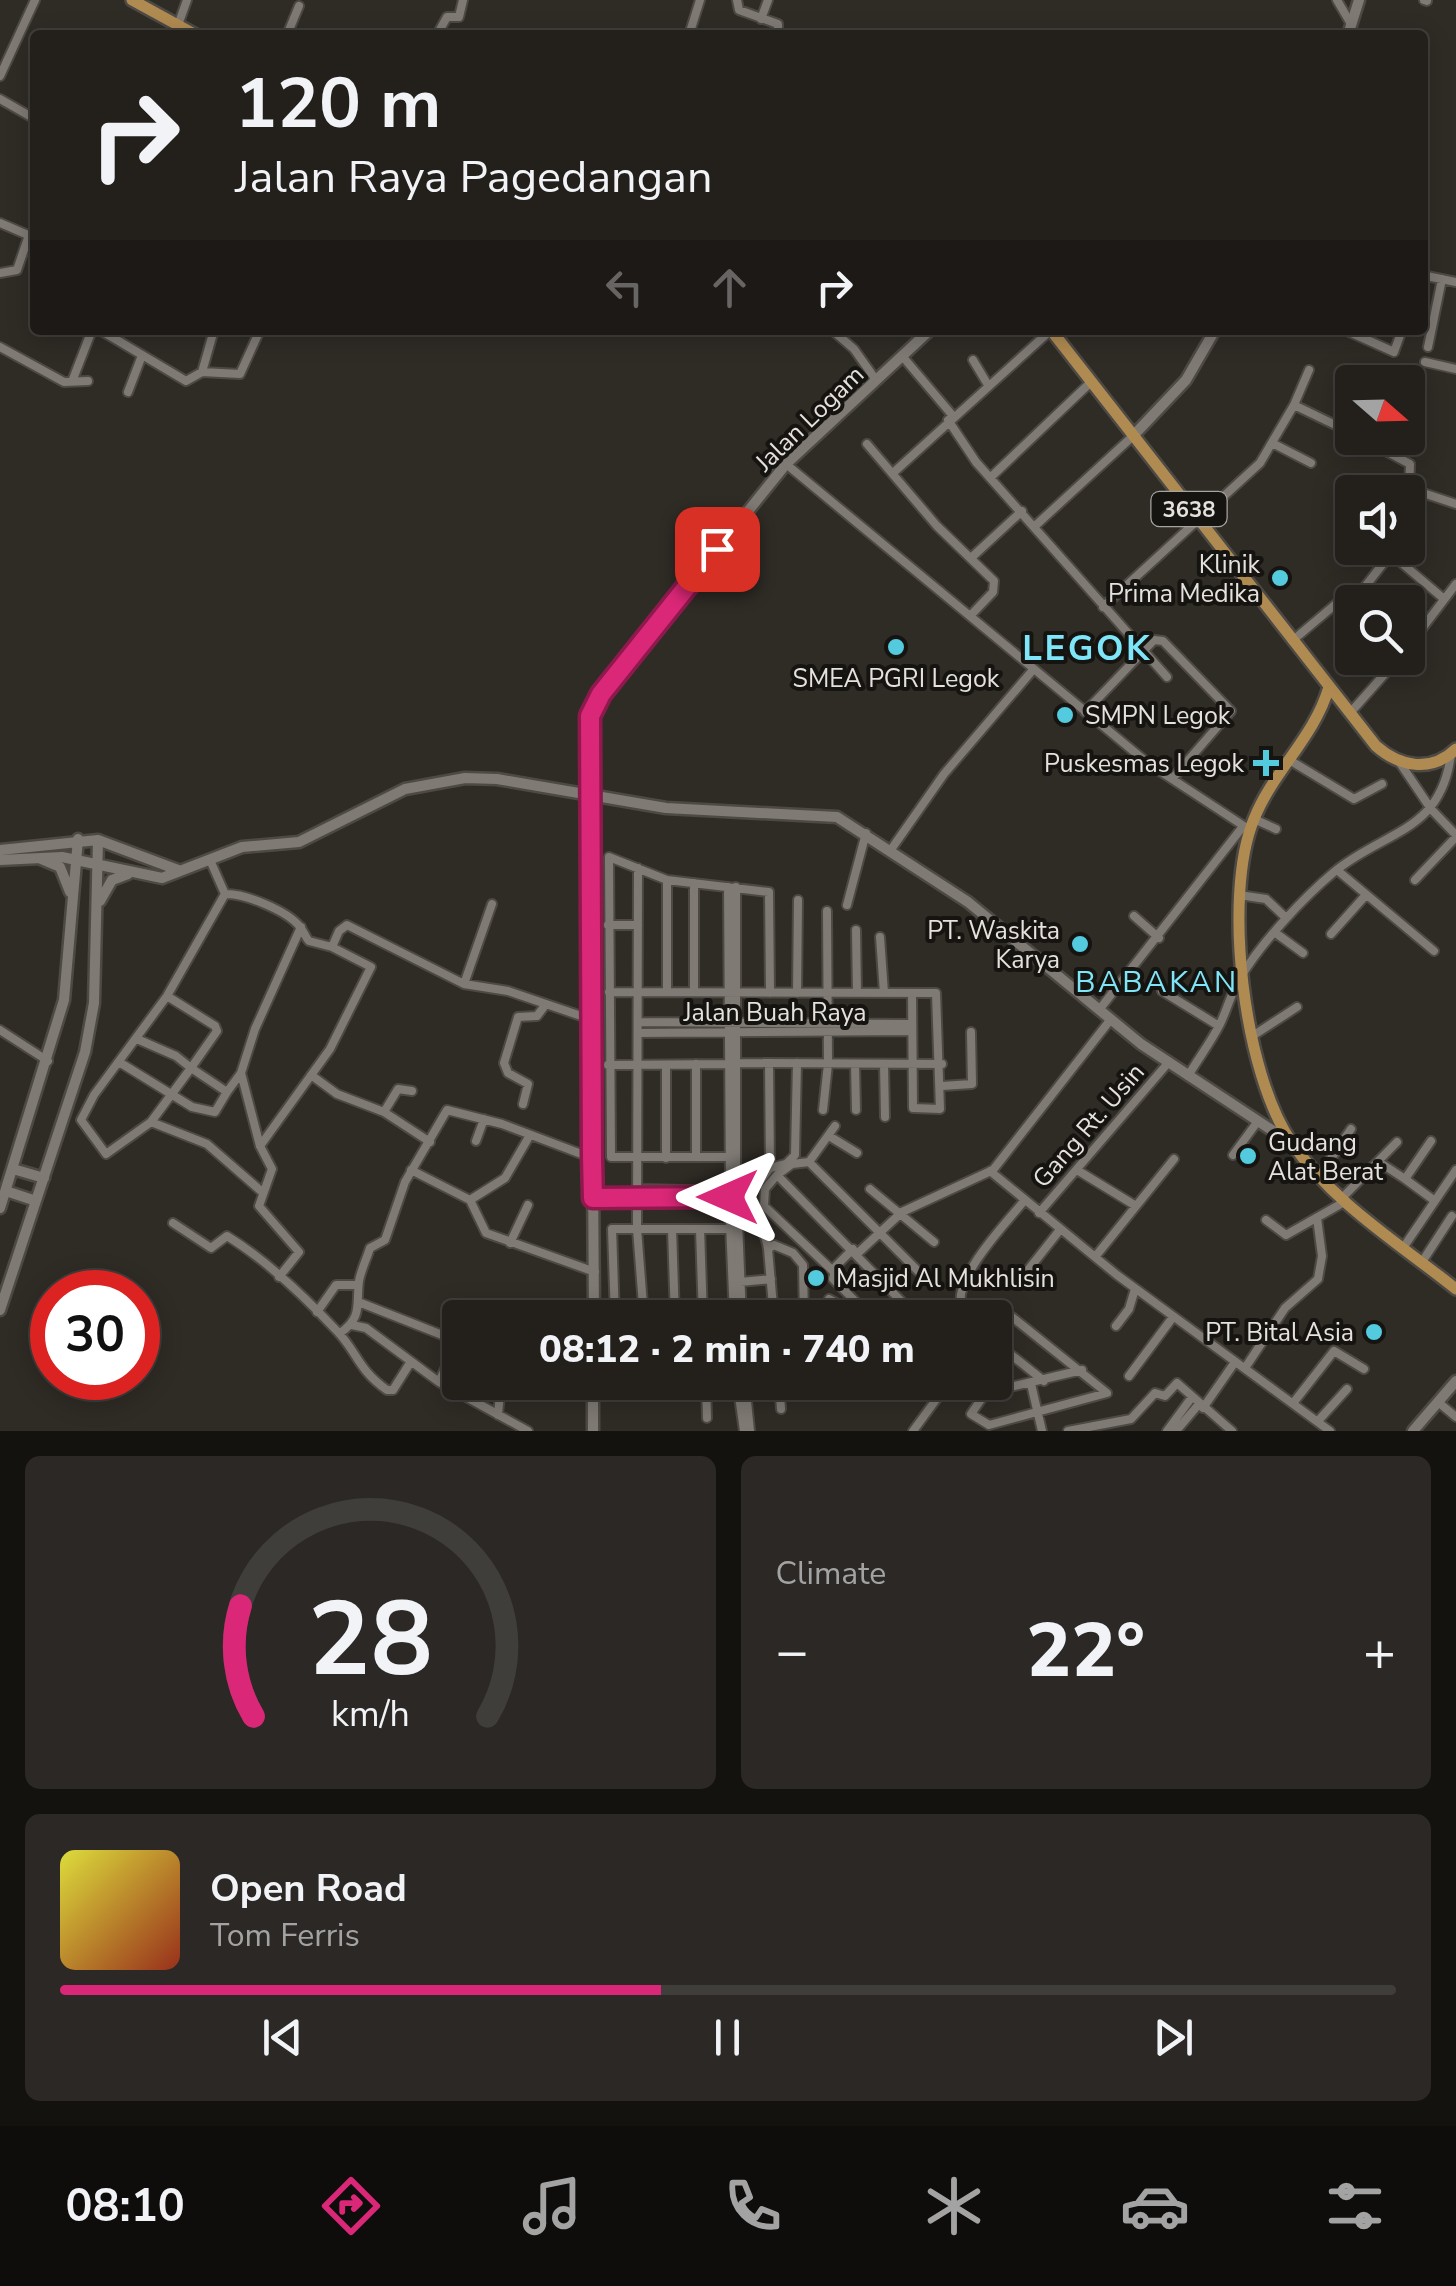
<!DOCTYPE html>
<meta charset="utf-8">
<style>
:root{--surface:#23201c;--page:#2b2825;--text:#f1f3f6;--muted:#a3a3a3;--line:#403e3b;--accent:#db2777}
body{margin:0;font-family:"Nunito Sans",sans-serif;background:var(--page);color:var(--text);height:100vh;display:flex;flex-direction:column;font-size:38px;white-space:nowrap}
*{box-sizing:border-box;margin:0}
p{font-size:32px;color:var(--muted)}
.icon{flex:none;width:55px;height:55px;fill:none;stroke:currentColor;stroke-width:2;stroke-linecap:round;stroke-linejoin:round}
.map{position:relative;height:1431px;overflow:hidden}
.panel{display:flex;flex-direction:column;gap:25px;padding:25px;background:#13120f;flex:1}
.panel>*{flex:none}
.guide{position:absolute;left:30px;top:30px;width:1398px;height:305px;border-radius:10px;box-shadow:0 5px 25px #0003,0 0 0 2px var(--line);background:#23201c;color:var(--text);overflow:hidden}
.needle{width:65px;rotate:110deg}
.controls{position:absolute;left:1335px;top:365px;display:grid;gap:20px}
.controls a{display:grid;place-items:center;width:90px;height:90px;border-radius:10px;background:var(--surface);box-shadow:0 5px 25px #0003,0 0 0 2px var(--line);font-size:50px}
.speed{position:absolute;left:30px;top:1270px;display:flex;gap:20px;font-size:50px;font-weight:700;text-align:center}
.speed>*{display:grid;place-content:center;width:130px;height:130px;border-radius:50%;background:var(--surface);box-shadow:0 5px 25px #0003,0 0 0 2px var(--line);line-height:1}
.speed .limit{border:15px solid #d22;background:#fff;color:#111}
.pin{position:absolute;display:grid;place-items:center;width:85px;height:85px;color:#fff;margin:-42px;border-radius:20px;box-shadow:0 5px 15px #0006}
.me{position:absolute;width:110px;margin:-55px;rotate:270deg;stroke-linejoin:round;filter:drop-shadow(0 0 8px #0008)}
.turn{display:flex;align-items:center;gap:35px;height:210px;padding:0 40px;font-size:45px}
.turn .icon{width:130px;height:130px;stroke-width:2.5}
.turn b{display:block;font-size:70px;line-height:85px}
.lanes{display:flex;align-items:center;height:95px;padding:0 40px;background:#0003;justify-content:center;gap:50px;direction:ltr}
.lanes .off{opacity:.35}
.big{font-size:75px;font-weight:800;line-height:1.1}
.panel .widget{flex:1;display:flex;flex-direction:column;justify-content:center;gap:15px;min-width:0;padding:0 35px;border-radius:15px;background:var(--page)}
.panel .dial{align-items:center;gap:0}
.dial svg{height:260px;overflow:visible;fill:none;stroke:var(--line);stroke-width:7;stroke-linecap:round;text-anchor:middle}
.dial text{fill:var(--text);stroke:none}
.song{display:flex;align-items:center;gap:30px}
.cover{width:120px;height:120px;border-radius:15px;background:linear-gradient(135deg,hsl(60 70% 55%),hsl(10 70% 35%))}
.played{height:10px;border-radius:5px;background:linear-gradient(90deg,var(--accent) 45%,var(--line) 45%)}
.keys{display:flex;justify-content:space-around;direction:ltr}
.heat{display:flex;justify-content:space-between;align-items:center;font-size:55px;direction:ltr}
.panel .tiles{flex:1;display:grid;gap:25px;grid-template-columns:1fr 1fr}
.widget:last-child{grid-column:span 2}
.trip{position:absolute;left:442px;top:1300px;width:570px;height:100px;border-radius:10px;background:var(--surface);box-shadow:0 5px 25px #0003,0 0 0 2px var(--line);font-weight:800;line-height:100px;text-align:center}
.menu{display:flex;height:160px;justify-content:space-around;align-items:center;background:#0e0d0b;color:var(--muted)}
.menu .icon{width:70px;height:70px}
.menu .current{color:var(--accent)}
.menu b{font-size:45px;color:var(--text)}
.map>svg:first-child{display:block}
</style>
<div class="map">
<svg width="1456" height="1431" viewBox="0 0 1456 1431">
<rect width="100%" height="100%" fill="#2f2b25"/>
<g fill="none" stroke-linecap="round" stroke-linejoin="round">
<defs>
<path id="street" d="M737 0 739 10 778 24V35
M1337 0 1351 24
M1424 0 1427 1
M761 19 768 0
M177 28 187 0
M287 35 299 6
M437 35 447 17H459L463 0
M689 35 700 0
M0 76 35 0
M0 99 35 119
M0 223 35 238
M0 273 17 270 29 235
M1422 275 1456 282
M100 330 186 381 202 372 214 330
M832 330 854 349 876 380
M1345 330 1394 352 1402 330
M0 347 64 382 88 381
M1428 347 1442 279
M903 357 953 416
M973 360 988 385
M1425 362 1456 369
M202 372 240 374 260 330
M73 379 92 330
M128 392 141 358
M1294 405 1309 370
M948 420 976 462 1167 677
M1361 438 1410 464 1408 519
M867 444 937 526 994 581 993 592 971 615
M1274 444 1311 463
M786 464 1149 764 1250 830
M893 473 1051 330
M990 478 1091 382
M1411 489 1456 504
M1346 522 1352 524
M1035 526 1133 436
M1384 548 1444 599
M972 557 1022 511
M1353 602 1389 556
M1103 607 1260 463 1294 405 1352 433
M1292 641 1343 598 1352 603
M1408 647 1456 584
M1085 712 1154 640 1163 641 1231 711 1172 779
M1350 713 1399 658
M1291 761 1354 799 1382 784
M1400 763 1431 809 1456 835
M1254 819 1276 829
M890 851 944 774 1032 671
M210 860 225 894
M638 868 637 1229 644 1318
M1337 870 1434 951
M667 880V992
M1415 880 1456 837
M728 887 730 1189
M736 887V1191
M225 894 167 996 94 1095 81 1120 106 1154 151 1122 191 1068 227 1092 241 1073 255 1029 301 927
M225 894C244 893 288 911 300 927 304 931 305 937 309 941L332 947 371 967 330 1049 260 1146
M1239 895 1266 899 1284 916
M847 905 866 833
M1134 916 1159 938
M608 925H638
M856 930 857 993
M1277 934 1303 953
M1331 934 1365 896
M880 937 884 993
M332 947 339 931 347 925 464 984 508 991 590 1019
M464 984 492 904
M1162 991 1219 1026
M609 992 936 993 940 1109 913 1108 912 993
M694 992V883
M797 993 798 900
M1099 1010 1241 829
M638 1022 912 1024
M0 1030 48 1061
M638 1033 912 1031
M1254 1035 1297 1007
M137 1039 176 1056 191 1068 217 1031 215 1026 167 996
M119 1062 192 1107 215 1112 227 1092
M737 1063 942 1064
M855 1064 856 1110
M884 1064 885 1117
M608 1065 728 1064
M666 1065V1158
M241 1073 260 1146 272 1169 259 1206 299 1252 279 1277
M311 1075 337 1094 384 1112 430 1142
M1188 1076C1198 1059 1211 1042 1220 1024 1228 1008 1232 989 1242 975 1262 942 1304 897 1334 872 1385 830 1441 833 1451 754
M942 1086 972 1084 971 1032
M523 1104 528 1084 508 1073 504 1063 518 1017 537 1016 546 1004
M823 1110 828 1064 827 911
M384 1112 398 1089 412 1091
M151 1122 207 1144 261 1191
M835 1126 809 1162 792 1164 777 1175 907 1307
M829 1136 857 1153
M476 1141 484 1119
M1233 1155 1258 1121
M696 1157V1064
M729 1157H611L609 857 667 880 769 892 770 993
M809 1162 927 1280
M1379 1162 1405 1179 1431 1141
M770 1168 786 1164 795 1155 797 1063
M411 1170 470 1200 486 1233 595 1272
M1077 1170 1136 1206
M990 1171 1117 1275 1330 1431
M777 1175 765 1189 764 1206 833 1271
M1319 1176 1351 1129
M1405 1179 1435 1201
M637 1189 729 1191
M870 1189 934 1242
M737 1192 751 1193 770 1168 769 1063
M751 1193C752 1215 765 1228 768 1249
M593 1198 727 1197
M737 1198 742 1318
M1342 1198 1397 1142
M729 1199 734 1318
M470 1200 505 1178 530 1135
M1039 1213 1168 1063
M1266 1220 1286 1235 1346 1201
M173 1223 211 1248 227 1236C266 1260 304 1296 336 1330 357 1351 357 1369 387 1390H393L410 1363
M672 1229 675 1318
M700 1229 703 1318
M510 1243 528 1205
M1403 1248 1456 1170
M853 1249 836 1266 833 1279 872 1318
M858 1253 902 1212 993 1170 1111 1019
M1095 1257 1174 1159
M1422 1262 1452 1216
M740 1282 771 1279
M1017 1284 1059 1231
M829 1299 863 1318
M361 1303 460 1342
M317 1312 336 1285H358
M615 1318 612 1229H730
M774 1318 768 1249 774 1245 793 1253 803 1265 804 1318
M952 1318 961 1305
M976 1318 961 1305C955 1276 1006 1223 1024 1201
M352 1325 366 1328 439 1382 528 1431
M1116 1326 1129 1309 1135 1289
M340 1333C363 1318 356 1303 359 1281 361 1270 367 1258 370 1248L385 1240 405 1182 447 1110 502 1124 592 1158
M995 1342 1044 1381
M1245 1368 1285 1308 1318 1279 1322 1256 1317 1218
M1129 1376 1173 1317
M439 1382 458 1341
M706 1382 707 1418
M737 1382 744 1431
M745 1382 750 1431
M779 1382 781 1409
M993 1382 971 1414 989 1425 1107 1393 1012 1317 1006 1318 995 1331
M1031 1384 1042 1431
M985 1393 1082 1370
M951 1395 960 1382
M1294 1402 1334 1351 1364 1369
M1438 1402 1456 1417
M1203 1408 1235 1362
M498 1415 501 1382
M1318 1421 1347 1389
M913 1431 949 1382
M1068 1431 1131 1419 1155 1393 1165 1396 1177 1383 1232 1431
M1167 1431 1192 1397
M1176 1431 1199 1404"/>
<path id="secondary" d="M1348 35 1359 0
M1133 436 1186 380 1215 330
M0 850 98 840 178 870
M41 859 60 867 70 892
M0 860 62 857 162 878 242 847 299 842 405 789 465 778 497 779 666 808 837 817 968 902 1141 1044 1290 1142
M100 901 112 880 128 874
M13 1169 44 1178
M6 1191 36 1201
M0 1208 64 1000 78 839
M0 1310 85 1052 94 1003 98 840
M594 1318 590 716 601 694 786 464 930 330
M593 1431V1382
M1413 1431 1456 1381"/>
<path id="primary" d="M132 0 196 35
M1051 330 1376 746C1400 767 1431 773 1456 749
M1329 687C1314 738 1273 771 1254 819 1222 896 1244 1075 1292 1143 1333 1203 1400 1244 1456 1289"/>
</defs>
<use href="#street" stroke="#4d4944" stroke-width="12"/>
<use href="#secondary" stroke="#4d4944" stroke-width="15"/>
<use href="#primary" stroke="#4d4944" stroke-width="16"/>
<use href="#street" stroke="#7f7a74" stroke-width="8"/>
<use href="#secondary" stroke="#7f7a74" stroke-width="10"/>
<use href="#primary" stroke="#b08b51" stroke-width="11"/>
</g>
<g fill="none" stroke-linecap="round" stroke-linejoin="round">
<defs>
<path id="route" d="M717 549 601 694 590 716 592 1158 593 1198 728 1197"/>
</defs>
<use href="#route" stroke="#8e194d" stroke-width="25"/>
<use href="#route" stroke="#db2777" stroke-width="18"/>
</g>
<g fill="#54cade" stroke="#161411" stroke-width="4">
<circle cx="1280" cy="578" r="10"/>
<circle cx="896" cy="647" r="10"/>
<circle cx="1065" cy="715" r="10"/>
<path d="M1261 748h10v10h10v10h-10v10h-10v-10h-10v-10h10z"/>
<circle cx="1080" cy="944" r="10"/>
<circle cx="1248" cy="1156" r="10"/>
<circle cx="816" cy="1278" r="10"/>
<circle cx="1374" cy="1332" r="10"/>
</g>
<g text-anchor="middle" stroke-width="8" stroke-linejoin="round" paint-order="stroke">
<rect fill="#161411" stroke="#a7a4a0" stroke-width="2.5" x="1151.5" y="492" width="75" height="34" rx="8"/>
<g font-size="22" font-weight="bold" fill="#e5e2de">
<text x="1189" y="517">3638</text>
</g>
<g font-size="25" fill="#e5e2de" stroke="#161411">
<text transform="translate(809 418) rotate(-44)" y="9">Jalan Logam</text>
<text x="775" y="1021">Jalan Buah Raya</text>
<text transform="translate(1088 1125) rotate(-49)" y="9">Gang Rt. Usin</text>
</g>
<g font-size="25" fill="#e5e2de" stroke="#161411" text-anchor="end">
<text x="1260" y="573">Klinik<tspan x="1260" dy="29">Prima Medika</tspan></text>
<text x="896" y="687" text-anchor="middle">SMEA PGRI Legok</text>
<text x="1085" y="724" text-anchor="start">SMPN Legok</text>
<text x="1244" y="772">Puskesmas Legok</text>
<text x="1060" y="939">PT. Waskita<tspan x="1060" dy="29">Karya</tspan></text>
<text x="1268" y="1151" text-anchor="start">Gudang<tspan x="1268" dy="29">Alat Berat</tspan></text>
<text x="836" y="1287" text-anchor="start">Masjid Al Mukhlisin</text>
<text x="1354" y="1341">PT. Bital Asia</text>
</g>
<g font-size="30" letter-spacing="2.5" fill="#7ee6f8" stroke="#161411">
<text x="1157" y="992">BABAKAN</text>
</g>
<g font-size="35" font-weight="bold" letter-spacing="2.5" fill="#7ee6f8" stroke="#161411">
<text x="1087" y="660">LEGOK</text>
</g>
</g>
</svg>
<div class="controls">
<a><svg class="needle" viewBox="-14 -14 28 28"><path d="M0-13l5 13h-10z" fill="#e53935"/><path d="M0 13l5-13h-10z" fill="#a3a3a3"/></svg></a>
<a><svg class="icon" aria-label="sound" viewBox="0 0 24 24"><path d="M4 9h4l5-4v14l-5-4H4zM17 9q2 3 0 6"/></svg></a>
<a><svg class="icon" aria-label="search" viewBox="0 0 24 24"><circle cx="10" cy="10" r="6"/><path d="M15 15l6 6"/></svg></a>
</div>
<div class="speed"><div class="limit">30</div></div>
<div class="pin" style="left:717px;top:549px;background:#d93025"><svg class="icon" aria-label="arrive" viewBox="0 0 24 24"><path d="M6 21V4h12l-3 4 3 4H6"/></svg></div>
<svg class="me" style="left:728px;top:1197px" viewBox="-20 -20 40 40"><path d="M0-17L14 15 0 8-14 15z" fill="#db2777" stroke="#fff" stroke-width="4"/></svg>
<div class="trip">08:12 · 2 min · 740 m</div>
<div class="guide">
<div class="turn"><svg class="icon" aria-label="right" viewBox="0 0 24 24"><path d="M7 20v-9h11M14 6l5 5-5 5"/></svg><div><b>120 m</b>Jalan Raya Pagedangan</div></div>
<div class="lanes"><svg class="icon off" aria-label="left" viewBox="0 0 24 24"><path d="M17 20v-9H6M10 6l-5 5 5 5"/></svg><svg class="icon off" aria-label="ahead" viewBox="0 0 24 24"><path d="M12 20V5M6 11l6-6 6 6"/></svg><svg class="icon" aria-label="right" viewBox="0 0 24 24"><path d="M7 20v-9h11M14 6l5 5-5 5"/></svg></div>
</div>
</div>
<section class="panel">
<div class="tiles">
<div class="widget dial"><svg viewBox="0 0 100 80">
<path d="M14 69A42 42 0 1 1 86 69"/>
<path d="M14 69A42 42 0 0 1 10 35" stroke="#db2777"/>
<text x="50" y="56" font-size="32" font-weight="700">28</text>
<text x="50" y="72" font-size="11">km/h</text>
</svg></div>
<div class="widget"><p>Climate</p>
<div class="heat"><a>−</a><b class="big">22°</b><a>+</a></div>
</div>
<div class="widget">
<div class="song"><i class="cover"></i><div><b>Open Road</b><p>Tom Ferris</p></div></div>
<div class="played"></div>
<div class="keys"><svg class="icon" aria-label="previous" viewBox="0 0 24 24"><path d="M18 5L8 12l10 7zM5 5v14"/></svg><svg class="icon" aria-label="pause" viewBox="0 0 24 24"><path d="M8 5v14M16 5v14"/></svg><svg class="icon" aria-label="next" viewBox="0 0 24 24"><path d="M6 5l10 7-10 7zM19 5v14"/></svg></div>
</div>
</div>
</section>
<nav class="menu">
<b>08:10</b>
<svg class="icon current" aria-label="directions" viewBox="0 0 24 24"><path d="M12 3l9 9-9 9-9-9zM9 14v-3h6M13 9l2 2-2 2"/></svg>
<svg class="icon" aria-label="music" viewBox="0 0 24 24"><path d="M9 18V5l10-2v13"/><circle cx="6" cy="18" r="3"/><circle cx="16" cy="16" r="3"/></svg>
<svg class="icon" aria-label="phone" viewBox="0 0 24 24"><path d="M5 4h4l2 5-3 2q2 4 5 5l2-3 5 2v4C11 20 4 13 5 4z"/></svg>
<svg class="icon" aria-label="climate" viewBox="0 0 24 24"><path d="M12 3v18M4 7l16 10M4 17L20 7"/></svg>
<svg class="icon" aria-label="car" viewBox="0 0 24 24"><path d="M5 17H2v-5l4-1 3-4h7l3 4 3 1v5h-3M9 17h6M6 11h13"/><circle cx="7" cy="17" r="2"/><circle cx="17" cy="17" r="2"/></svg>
<svg class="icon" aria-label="filters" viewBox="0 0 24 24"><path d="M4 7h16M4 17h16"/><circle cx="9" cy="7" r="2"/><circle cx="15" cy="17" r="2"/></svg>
</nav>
